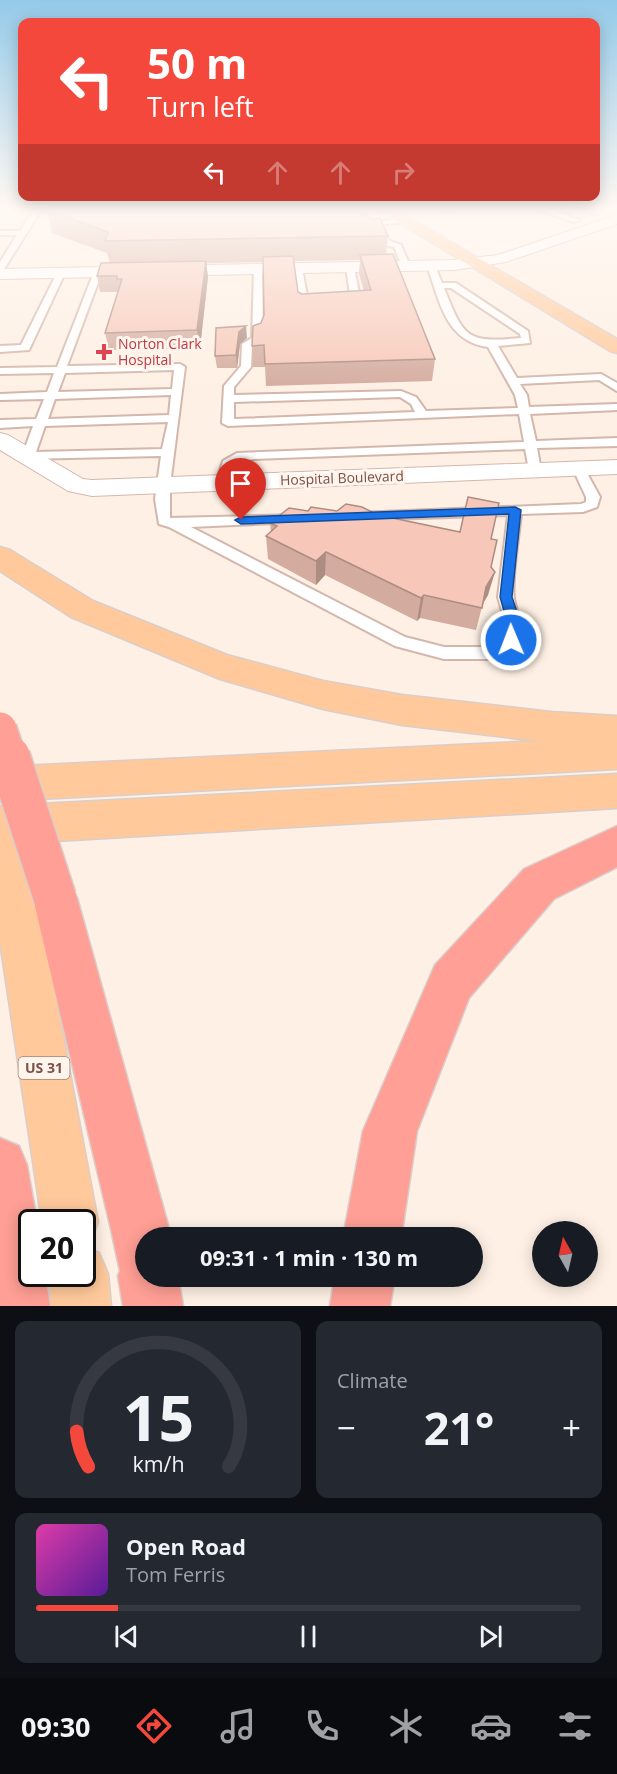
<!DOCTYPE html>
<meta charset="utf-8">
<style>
:root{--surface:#171b24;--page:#242831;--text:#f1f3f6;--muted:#9ea1a6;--line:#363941;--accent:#f5483d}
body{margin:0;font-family:"Open Sans",sans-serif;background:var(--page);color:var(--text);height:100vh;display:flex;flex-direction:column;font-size:22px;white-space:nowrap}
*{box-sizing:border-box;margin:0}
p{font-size:20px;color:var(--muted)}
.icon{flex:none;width:33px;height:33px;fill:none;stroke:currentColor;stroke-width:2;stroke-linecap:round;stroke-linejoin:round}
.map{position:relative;height:1306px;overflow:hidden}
.panel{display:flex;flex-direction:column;gap:15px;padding:15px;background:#0d0f14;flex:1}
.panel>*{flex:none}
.hud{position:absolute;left:18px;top:18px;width:582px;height:183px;border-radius:12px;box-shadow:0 3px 15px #0003;background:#f5483d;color:#fff;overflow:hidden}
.needle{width:39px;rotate:352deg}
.controls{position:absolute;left:532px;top:1221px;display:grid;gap:12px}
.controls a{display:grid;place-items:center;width:66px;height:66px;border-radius:50%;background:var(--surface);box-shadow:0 3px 15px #0003;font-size:30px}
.speed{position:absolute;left:18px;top:1209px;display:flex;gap:12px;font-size:30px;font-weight:700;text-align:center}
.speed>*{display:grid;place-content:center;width:78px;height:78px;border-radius:50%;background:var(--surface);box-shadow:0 3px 15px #0003;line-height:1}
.speed .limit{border:3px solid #111;border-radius:9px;background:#fff;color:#111}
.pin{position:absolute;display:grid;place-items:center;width:51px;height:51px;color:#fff;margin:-62px -26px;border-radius:50% 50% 50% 0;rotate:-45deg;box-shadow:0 0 6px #0007}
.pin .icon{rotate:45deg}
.me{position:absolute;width:66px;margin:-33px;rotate:359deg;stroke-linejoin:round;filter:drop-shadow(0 0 4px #0008)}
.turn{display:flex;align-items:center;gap:21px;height:126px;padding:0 30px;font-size:27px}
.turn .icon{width:78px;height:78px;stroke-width:2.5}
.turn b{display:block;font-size:42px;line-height:51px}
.lanes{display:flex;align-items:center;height:57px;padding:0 30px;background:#0003;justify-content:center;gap:30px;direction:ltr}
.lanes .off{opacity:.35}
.big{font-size:45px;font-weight:700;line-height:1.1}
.panel .widget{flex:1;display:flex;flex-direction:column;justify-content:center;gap:9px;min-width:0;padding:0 21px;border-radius:12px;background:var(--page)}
.panel .dial{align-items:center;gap:0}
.dial svg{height:156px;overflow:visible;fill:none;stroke:var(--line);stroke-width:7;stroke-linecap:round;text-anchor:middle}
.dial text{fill:var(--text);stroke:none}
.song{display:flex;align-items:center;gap:18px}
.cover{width:72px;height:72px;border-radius:9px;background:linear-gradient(135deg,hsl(320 70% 55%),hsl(270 70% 35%))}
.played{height:6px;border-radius:3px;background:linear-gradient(90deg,var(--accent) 15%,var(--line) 15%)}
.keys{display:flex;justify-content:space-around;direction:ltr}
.heat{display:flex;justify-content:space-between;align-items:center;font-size:33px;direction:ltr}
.panel .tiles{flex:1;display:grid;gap:15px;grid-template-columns:1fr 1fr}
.widget:last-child{grid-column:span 2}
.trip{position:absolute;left:135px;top:1227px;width:348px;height:60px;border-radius:30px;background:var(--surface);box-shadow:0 3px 15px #0003;font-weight:700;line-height:60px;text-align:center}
.tab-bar{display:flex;height:96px;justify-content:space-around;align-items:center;background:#090b0e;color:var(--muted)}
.tab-bar .icon{width:42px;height:42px}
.tab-bar .on{color:var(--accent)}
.tab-bar b{font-size:27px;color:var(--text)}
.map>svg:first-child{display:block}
</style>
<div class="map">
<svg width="617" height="1306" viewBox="0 0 617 1306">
<rect width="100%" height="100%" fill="#fef0e4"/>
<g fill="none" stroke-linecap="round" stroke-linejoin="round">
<defs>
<path id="lane" d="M34 209H42L4 269 0 272V262L17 235H0V231H20Z
M537 209H548L580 220 573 222Z
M402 218 405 222 378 225 390 241 401 245 410 266 406 269 402 266 394 247 384 245 369 224Z
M431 263 435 266 442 283H456L528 331 530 343 498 346 517 378 601 374 617 383V391L599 380 520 384 527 395 529 407 617 404V410L530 414 536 441 617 438V446L537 448 541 470 535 474 529 470 525 449 254 459 235 463 227 486H217L216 483 223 461 237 453 524 442 519 414 228 426 222 423 224 386 241 366 242 344 252 338 254 269 258 266 262 269 263 335 261 342 252 346 251 367 234 387V395L401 391 416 397 426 411 518 408 515 395 488 347C445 341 440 301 427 266ZM444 288H451L520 334 521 338C466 343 464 338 444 288ZM400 397 411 404 415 412 234 419V402Z
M350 264 354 267 361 303 348 311 343 308 351 302 346 267Z
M298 265 302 268 309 307H314V311L305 313 300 310 294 268Z
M98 269 102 272 67 366 180 364 185 367 170 485V518L301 515 303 518 301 521 296 522 191 527 405 637 444 647H485L503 637 504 618 498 597 508 515 361 520 356 519 354 516 356 513 581 504 586 502V497L573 469 579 465 583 466 600 497 597 507 583 512 521 514C519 535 511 581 514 599 517 614 525 630 517 644L488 659H444L395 646 169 527 159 524 155 499 161 456 24 459 22 456 33 426 0 428V420L36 419 44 399 0 400V394L47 392 54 373 0 374V368L57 367 94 272ZM174 370 172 389 58 392 65 373ZM171 395 169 415 48 419 55 399ZM168 422 162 449 36 452 45 426Z
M61 270 65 273 29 350 0 352V346L21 345 57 273Z"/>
<path id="street" d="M617 215V224L506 262 454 270 0 279V269L454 260 498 255Z
M0 433 8 435 83 479 92 480 617 460V474L92 496 68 491 0 450Z"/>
<path id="primary" d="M377 209H394L617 339V353L610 351Z
M0 547 10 550 93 601 227 655 323 681 402 695 551 712 617 716V769L0 801V767L539 741 402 725 323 709 220 679 71 617 0 571Z
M617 774V808L21 843 40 914 98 1222 90 1242 82 1245V1222H42L0 941V806Z
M82 1246 99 1253 108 1274 111 1306H51L49 1274H82Z"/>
<path id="highway" d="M617 826V867L554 899 469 998 417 1131 401 1238H343L363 1131 435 965 524 869Z
M55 876 70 883 77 898 168 1225 170 1238H146V1276H178L183 1306H123L118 1276 120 1271 110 1225 33 898 40 883Z
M0 1138 19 1146 27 1165 37 1222H32V1274H45L50 1306H0Z
M335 1276H395L390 1306H330Z"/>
</defs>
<use href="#lane" stroke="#d4b7ac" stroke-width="4"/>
<use href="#street" stroke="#d4b7ac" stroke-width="2"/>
<use href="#primary" stroke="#dacecb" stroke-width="3"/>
<use href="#highway" stroke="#dacecb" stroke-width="3"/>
<use href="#lane" fill="#fff" fill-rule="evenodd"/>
<use href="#street" fill="#fff" fill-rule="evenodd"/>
<use href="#primary" fill="#ffc99b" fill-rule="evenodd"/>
<use href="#highway" fill="#ff9f95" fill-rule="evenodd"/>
<defs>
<path id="highway-bridge-far1" d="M0 729 10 759"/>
<path id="highway-bridge" d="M9 757 55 898"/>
</defs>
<use href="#highway-bridge-far1" stroke="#dacecb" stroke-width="36" stroke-linecap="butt"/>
<use href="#highway-bridge" stroke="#dacecb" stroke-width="45" stroke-linecap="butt"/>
<use href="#highway-bridge-far1" stroke="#ff9f95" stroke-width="33"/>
<use href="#highway-bridge" stroke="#ff9f95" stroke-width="42"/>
</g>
<path fill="#d4ac9f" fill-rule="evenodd" d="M432 209H456L443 213Z
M47 210 370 219 388 236 386 254 435 359 432 381 266 386 265 367H253L252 346 264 315V262L206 263 208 277 200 348 109 350 105 333 118 292H100L97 276 110 263 107 253 52 233ZM360 260 359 274 364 291 302 294 298 292 294 261Z
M247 338 240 344 237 368H217L215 356Z
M308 511H337L378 515 491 539V567L488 595 483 603 476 630 420 618 417 621 325 575 316 585 268 559 266 536 271 532 270 523Z"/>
<path fill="#ad8c82" d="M444 209H456L443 213Z
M206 261 208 277 200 348 197 330Z
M246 326 247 338 240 344 237 368 236 355 239 332Z
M326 552 325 575 316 585V561Z
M495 572 488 595 481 607 486 587Z
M424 595 420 618 417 621 421 598Z"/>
<path fill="#f7c8b9" stroke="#ad8c82" stroke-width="1.5" d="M48 209H366L370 219 380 218 388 236 105 241 108 232 47 210Z
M393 254 435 359 265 364 264 345 252 346 253 326 261 323 264 315 263 257 293 256 298 292 302 294 371 290 360 255Z
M206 261 197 330 105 333 122 279H117V276H97L101 263Z
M246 326 239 332 236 355 215 356 216 328Z
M468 497 499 503 491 539 497 540 491 567 495 572 486 587 482 608 424 595 421 598 326 552 316 561 266 536 277 526 270 523 289 508 308 511 311 507 337 511 346 504 362 507 378 515 460 532Z"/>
<linearGradient id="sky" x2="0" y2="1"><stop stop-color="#94cae9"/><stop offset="0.53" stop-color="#fff8f3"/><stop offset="1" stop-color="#fff8f3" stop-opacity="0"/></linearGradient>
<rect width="617" height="392" fill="url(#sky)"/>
<path fill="#1a73e8" stroke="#114b97" stroke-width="1.5" d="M515 507 521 510 512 597 519 618 517 640 511 645 504 640 506 618 500 597 509 514 241 524 235 520 241 517Z"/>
<path fill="#e0444e" stroke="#fff5ed" stroke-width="2" d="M101 343h6v6h6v6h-6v6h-6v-6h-6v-6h6z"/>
<g text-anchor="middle" stroke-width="6" stroke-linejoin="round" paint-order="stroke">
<g font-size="14" fill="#be3a42" stroke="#fff5ed" text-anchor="start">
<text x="118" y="349">Norton Clark<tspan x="118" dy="16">Hospital</tspan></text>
</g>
<g font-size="14" fill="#7a5147" stroke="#fff5ed">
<text transform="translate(342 478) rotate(-2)" y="5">Hospital Boulevard</text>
</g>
<rect fill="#fff5ed" stroke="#a28279" stroke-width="1.5" x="18.5" y="1057" width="51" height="22" rx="4.5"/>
<g font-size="14" font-weight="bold" fill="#7a5147">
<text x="44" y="1073">US 31</text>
</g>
</g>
</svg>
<div class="controls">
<a><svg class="needle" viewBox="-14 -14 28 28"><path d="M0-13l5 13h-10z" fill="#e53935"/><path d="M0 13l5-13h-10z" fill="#9ea1a6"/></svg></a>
</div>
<div class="speed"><div class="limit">20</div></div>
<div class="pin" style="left:241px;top:520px;background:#d93025"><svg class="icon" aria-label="arrive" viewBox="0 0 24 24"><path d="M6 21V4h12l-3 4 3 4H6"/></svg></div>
<svg class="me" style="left:511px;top:640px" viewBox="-20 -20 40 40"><circle r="17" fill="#1a73e8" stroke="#fff" stroke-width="3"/><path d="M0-11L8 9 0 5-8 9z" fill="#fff"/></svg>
<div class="trip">09:31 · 1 min · 130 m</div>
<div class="hud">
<div class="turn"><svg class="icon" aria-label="left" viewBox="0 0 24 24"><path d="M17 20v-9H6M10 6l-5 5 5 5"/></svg><div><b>50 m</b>Turn left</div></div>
<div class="lanes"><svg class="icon" aria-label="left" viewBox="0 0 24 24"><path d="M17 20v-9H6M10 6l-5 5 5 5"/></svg><svg class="icon off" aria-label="ahead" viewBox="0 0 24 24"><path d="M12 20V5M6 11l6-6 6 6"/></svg><svg class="icon off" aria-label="ahead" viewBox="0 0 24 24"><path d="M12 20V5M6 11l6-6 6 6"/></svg><svg class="icon off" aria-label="right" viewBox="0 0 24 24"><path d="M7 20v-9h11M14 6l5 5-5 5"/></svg></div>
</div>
</div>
<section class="panel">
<div class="tiles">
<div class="widget dial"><svg viewBox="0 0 100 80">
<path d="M14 69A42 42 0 1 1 86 69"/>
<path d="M14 69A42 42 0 0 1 8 51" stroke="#f5483d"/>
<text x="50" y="56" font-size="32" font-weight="700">15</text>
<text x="50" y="72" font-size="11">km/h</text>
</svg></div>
<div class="widget"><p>Climate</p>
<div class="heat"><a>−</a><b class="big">21°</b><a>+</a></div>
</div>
<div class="widget">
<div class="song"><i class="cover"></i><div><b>Open Road</b><p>Tom Ferris</p></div></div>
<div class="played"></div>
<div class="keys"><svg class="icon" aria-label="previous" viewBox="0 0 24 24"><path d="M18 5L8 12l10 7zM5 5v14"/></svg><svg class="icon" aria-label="pause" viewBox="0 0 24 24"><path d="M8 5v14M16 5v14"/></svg><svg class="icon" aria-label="next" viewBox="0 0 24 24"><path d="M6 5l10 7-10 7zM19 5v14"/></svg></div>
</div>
</div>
</section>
<nav class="tab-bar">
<b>09:30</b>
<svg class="icon on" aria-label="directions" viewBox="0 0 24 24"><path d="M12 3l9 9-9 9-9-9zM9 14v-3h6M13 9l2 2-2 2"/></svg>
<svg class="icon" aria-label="music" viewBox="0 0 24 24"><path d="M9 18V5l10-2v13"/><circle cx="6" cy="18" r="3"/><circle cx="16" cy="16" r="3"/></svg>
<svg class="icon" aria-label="phone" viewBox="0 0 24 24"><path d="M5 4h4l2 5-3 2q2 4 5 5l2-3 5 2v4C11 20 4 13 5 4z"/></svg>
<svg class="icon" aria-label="climate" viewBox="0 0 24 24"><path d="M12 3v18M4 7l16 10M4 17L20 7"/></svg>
<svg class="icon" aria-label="car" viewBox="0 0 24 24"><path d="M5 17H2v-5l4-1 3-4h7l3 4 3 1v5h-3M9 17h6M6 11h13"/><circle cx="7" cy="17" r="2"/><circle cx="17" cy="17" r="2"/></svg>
<svg class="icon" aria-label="filters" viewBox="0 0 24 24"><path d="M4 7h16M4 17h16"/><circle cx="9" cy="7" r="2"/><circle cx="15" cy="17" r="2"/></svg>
</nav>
